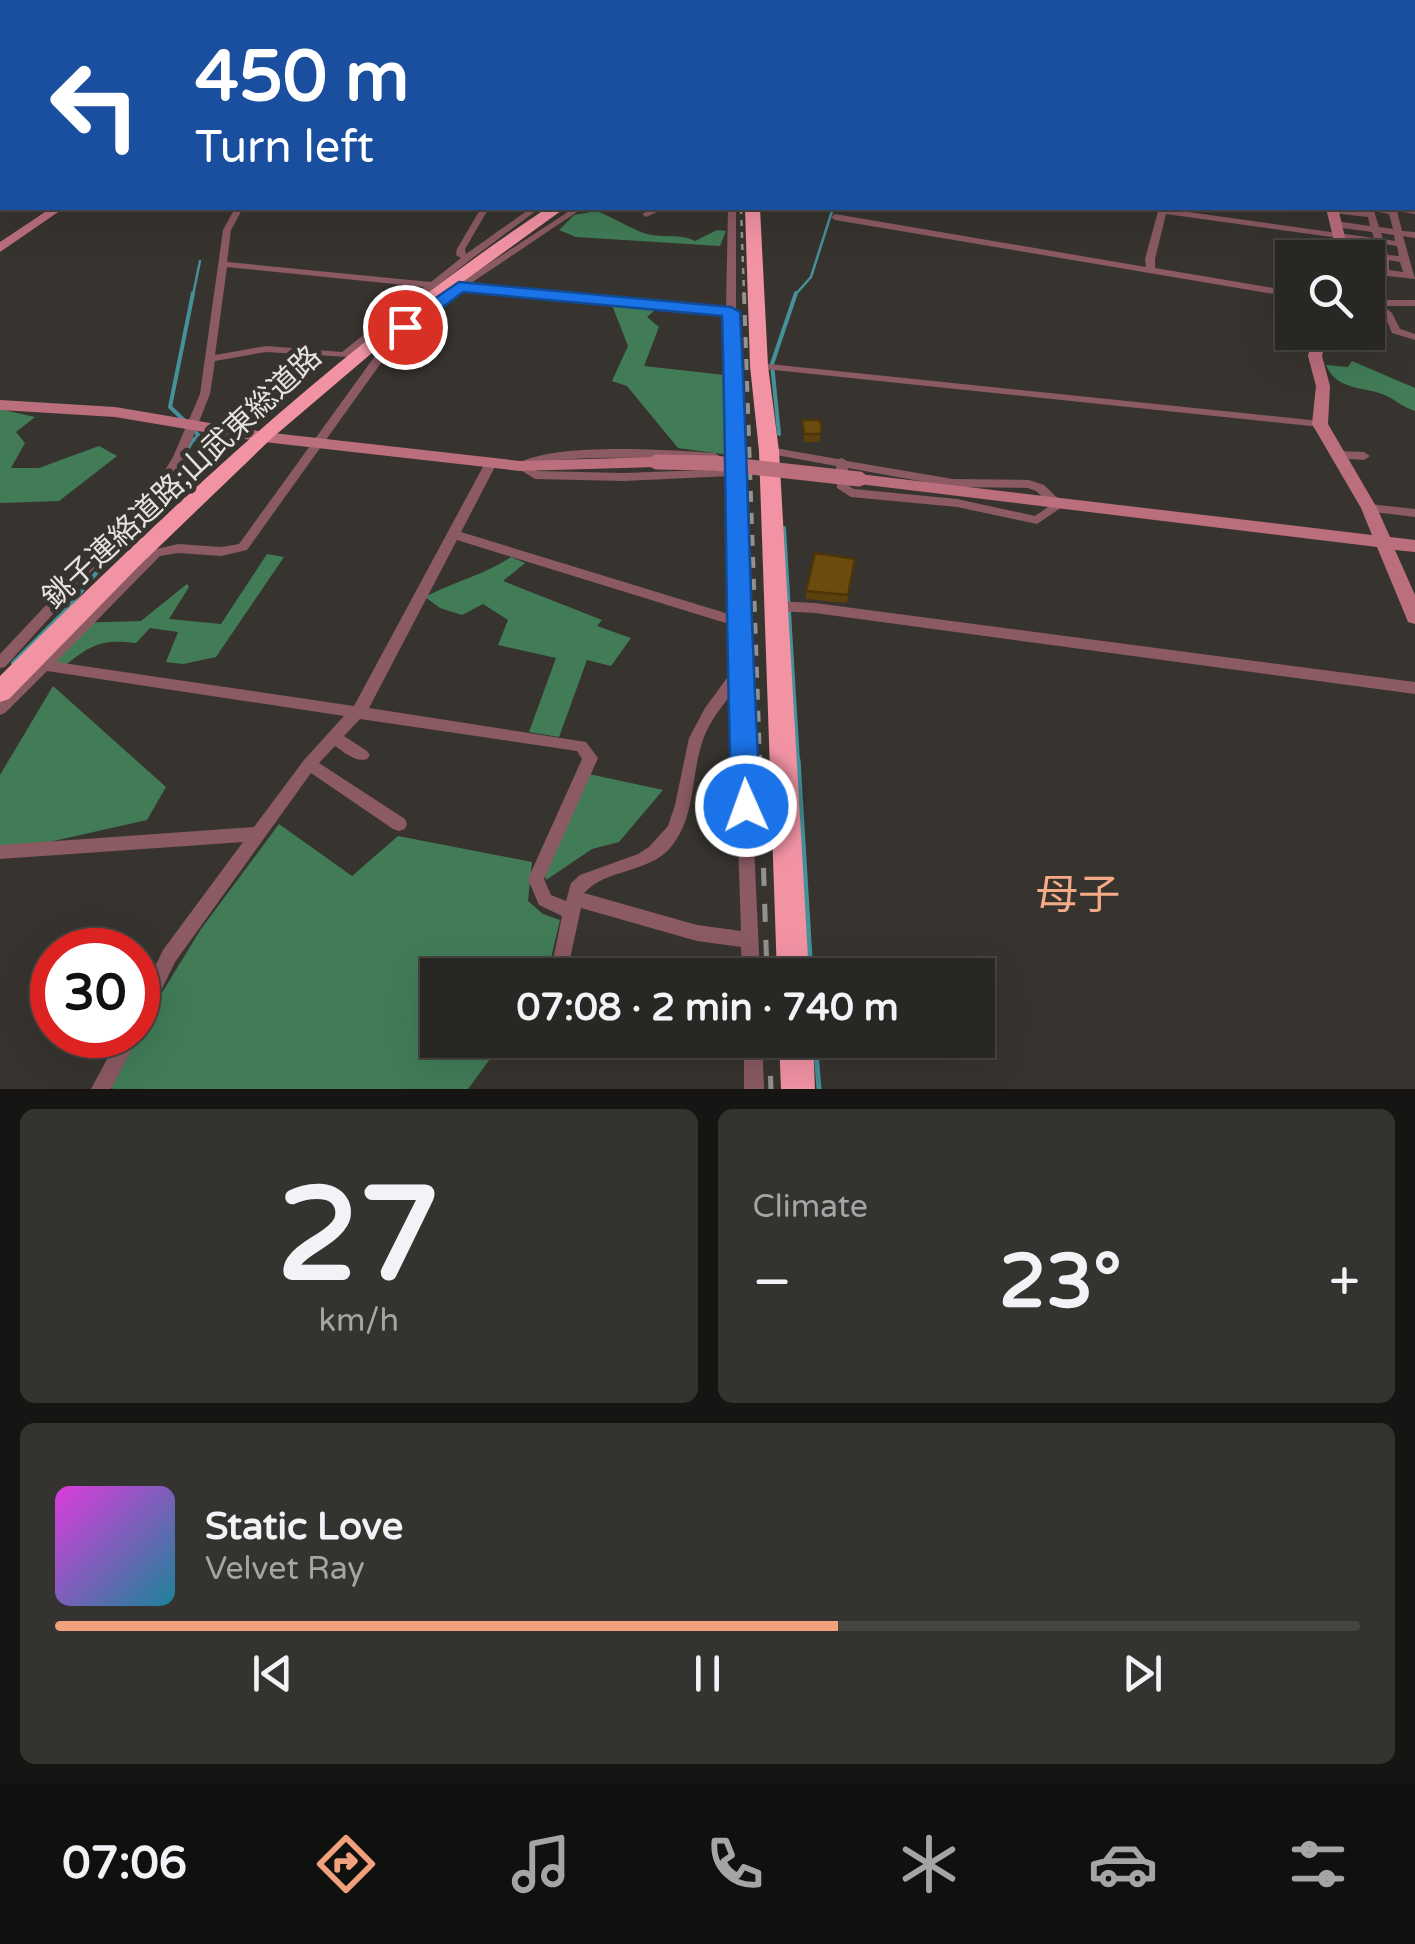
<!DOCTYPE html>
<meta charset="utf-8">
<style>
:root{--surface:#292723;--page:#353330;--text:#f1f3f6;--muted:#a5a5a6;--line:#454441;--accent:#f1a17c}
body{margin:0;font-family:"Varela Round","Noto Sans JP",sans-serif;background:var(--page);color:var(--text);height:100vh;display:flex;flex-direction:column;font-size:38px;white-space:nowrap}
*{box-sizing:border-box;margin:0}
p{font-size:32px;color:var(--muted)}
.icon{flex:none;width:55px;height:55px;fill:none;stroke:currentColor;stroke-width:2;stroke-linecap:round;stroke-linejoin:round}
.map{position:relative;height:1089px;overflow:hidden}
.side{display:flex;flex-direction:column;gap:20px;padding:20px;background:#171513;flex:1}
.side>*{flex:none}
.guide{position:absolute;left:0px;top:0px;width:1415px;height:210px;box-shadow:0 10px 40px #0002,0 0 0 2px var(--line);background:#1a4fa0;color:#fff;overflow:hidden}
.controls{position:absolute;left:1275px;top:240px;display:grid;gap:20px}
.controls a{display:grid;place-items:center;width:110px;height:110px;border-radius:0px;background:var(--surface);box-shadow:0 10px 40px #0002,0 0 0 2px var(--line);font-size:50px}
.speed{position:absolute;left:30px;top:928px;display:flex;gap:20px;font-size:50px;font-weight:700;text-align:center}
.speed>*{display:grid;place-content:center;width:130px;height:130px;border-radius:50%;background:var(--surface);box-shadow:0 10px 40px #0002,0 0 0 2px var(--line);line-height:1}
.speed .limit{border:15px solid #d22;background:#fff;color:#111}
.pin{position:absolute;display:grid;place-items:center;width:85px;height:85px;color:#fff;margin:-42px;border:5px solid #fff;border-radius:50%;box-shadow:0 2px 10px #0007}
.me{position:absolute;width:110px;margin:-55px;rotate:358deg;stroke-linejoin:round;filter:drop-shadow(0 0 8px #0008)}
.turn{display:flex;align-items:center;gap:35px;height:210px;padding:0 30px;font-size:45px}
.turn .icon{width:130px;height:130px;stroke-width:2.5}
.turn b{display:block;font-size:70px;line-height:85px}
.big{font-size:75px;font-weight:800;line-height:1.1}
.side .widget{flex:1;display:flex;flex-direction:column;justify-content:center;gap:15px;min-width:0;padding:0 35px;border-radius:15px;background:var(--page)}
.side .dial{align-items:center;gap:0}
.dial b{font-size:130px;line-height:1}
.song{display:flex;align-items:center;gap:30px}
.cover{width:120px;height:120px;border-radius:15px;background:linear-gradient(135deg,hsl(300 70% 55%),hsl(190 70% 35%))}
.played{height:10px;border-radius:5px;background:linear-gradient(90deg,var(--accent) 60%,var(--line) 60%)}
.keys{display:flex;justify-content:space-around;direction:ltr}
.heat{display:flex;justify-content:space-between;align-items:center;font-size:55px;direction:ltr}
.side .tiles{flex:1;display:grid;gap:20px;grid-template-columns:1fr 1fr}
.widget:last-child{grid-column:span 2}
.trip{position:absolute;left:420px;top:958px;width:575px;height:100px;border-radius:0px;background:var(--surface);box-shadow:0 10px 40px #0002,0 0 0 2px var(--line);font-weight:800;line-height:100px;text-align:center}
.tabs{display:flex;height:160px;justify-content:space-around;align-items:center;background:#10100e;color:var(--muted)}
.tabs .icon{width:70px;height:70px}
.tabs .active{color:var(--accent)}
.tabs b{font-size:45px;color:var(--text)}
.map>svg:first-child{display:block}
</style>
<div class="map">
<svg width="1415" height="1089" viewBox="0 0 1415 1089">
<rect width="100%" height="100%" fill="#37342f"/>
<path fill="#417c57" d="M597 211C612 217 626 226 641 232 660 240 677 232 695 241L717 230 726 231 720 246 576 237 559 230 574 215Z
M612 305 655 310 647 317 659 327 644 366 724 375 729 455 678 448 627 386 612 381 628 346Z
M1352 361 1415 388V411C1402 407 1396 400 1385 395 1363 386 1337 391 1326 365L1348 367Z
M0 409 35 417 16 432 25 443 11 468H39L99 446 117 456 59 501 0 503Z
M267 554 284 557 216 657 183 664 166 662 178 632 150 628 136 643C100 639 91 645 63 667L35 661 73 623 141 621 187 584 189 587 169 619 221 624Z
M511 557 525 563 503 581 602 620 597 626 631 638 611 666 587 660 559 737 529 732 556 658 498 645 508 620 483 604 462 615 440 608 425 597C455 581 484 575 511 557Z
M53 686 166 787 147 820 0 853V775Z
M589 774 663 790 619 842 592 849 546 880 544 869Z
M279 824 352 876 398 836 532 862 528 901 543 914 560 920 547 975H438V1040H504L468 1089H113L107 1082 201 929Z"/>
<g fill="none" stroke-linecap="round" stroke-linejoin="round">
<path stroke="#459099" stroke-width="2.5" d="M193 295 200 261
M795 295 811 277 833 208"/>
<path stroke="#459099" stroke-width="4" d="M185 421 170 407 193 293
M779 434 772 364 796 293
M167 486 192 441 199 436 192 428
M784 528 798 762
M13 663 66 610 155 501"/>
<path stroke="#459099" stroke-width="5" d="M798 760 811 975
M815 1040 819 1089"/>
<path fill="#8b5a63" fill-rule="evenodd" d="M142 0H150L147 2H140Z
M270 0H312L319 2H288Z
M470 0H493L494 1 486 2Z
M529 0H552L557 2H540Z
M722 0H728V2H722Z
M800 0H806V2H800Z
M0 84H2V89L0 90Z
M1412 88 1415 89V93H1412Z
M0 129H2V133H0Z
M1412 137H1415V141H1412Z
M235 208H243L231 230 227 262 431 282 461 258 456 255 457 249 481 208H489L465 249 466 254 531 208H540L470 260 348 357 266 352 215 361 210 394 185 457 165 490 5 667 0 668V654L127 519 156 485 173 457 200 394 223 230ZM227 267 424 287 342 352 266 346 215 355Z
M574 208H583L468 285 726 309 728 208H736V312L743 459 746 672 760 975H742L741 947 697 941 581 908 568 968 571 969 574 975H550L562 916 539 905 528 879 582 759 577 751 360 719 344 736 367 751 370 755 367 759C356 763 344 752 335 746L319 763 405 819 407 824 405 829 399 831 393 829 311 773 175 962 144 1026 138 1029V1002L163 950 243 842 0 859V845L254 827 304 760 344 716 47 671 5 713 0 715V700L152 550 178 544 221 547 239 544 388 338 456 285ZM461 290 726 314 731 469 624 473 537 471 529 466C549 459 572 459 593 458 634 457 674 458 715 461L721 457 715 453C672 450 547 441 514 466L535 479 624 481 731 476 732 615 461 532 497 463 491 459 485 463 354 706 56 662 160 556 178 553 221 556 247 550 396 342ZM457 540 732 625V671L705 708 689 738 675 805 668 826 649 847 638 854 580 875 571 883 566 901 551 895 544 879 598 758 586 742 369 708ZM733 692 741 931 697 925 584 893C607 868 648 874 671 847 697 815 690 774 704 737 710 721 722 706 733 692Z
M656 208H666L646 217 642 214Z
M1159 208H1167V209L1374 238 1372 232 1335 227 1331 224 1335 221 1370 226 1368 217 1332 213 1328 210 1332 208 1366 212 1365 208H1415V214L1397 211 1402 231 1415 232V238L1403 236 1415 279 1368 274V268L1379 269V259L1344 254 1340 251 1344 248 1378 253 1375 243 1166 214 1155 259V268L1292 291V297L835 220 831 217 835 214 1146 267 1145 259ZM1374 211 1389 214 1393 229 1379 227ZM1381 233 1394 235 1395 241 1383 239ZM1385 244 1397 246 1399 256 1388 255ZM1389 260 1400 262 1403 272 1389 270Z
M1373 300H1415V306H1384L1392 313 1400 329 1415 334V340L1392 333 1385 316 1368 303Z
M759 363 1320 421 1326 424 1320 427 755 368V364Z
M769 447 838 459 842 458 847 461 953 479 1029 480 1044 485 1065 505 1037 524 957 507 851 497 837 488 836 466 765 453 763 451 765 449ZM848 468 953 487 1028 488 1036 491 1051 505 1035 516 957 499 854 489 849 486Z
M1338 451 1364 452 1370 456 1364 460 1334 458 1332 455Z
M1369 504 1415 509V517L1365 511 1363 508Z
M774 601 815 603 1415 682V694L815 613 774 611 769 609 767 606 769 603Z
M138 1031 139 1035 136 1041 111 1089H91L120 1035H138Z
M744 1040H762L764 1089H744Z"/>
<path fill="#bb6e7c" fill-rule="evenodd" d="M1083 0H1124L1120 2H1087Z
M51 208H64L0 252V242Z
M1326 208H1338L1350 258H1338Z
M1313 332H1327L1322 356 1330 386 1328 424 1377 508 1390 537 1415 540V552L1395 550 1415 595V624L1408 622 1406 617 1377 547 859 484 851 479 859 474 1372 535 1361 508 1312 424 1316 386 1308 356Z
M0 400 115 407 264 432 520 461 657 457 665 462 657 467 520 471 264 442 115 417 0 410Z"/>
<path fill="#f293a4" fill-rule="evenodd" d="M547 208H565L413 318 272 438 138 567 9 699 0 702V676C171 505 346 342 547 208Z
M745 208H760L768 366 779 451 809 975H777L759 451 750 366Z
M779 1040H813L815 1089H781Z"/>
<path stroke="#94928e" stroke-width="2.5" stroke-dasharray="6 6" stroke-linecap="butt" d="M741 208 744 295"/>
<path stroke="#94928e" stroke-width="4" stroke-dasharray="11 11" stroke-linecap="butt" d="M744 293 760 762"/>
<path stroke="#94928e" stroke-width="5" stroke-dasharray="18 18" stroke-linecap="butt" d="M760 760 767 975
M769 1040 771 1089"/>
<path stroke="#bb6e7c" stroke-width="15" d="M657 462 714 463 859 479"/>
</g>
<path fill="#5d410c" d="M802 420 822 430 819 442H804Z
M855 559 847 603 806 599V591Z"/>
<path fill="#6c4c0e" stroke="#4c350a" stroke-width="2.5" d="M802 420H820L822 430 820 434H804Z
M815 553 855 559 848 595 806 591Z"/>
<path fill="#1a73e8" stroke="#114b97" stroke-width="2.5" d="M459 282 731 307 740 312C749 477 750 641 761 806L757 814 746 818 736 814 732 806C725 643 727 480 722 316L463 292 411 331H399V323Z"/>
<g text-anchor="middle" stroke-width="10" stroke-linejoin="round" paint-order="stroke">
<g font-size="30" fill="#e5e3e0" stroke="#37342f">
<text transform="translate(182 477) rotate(-43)" y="10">銚子連絡道路;山武東総道路</text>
</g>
<g font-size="42" fill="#f5ab88" stroke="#37342f">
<text x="1078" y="909">母子</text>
</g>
</g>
</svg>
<div class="controls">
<a><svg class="icon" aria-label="search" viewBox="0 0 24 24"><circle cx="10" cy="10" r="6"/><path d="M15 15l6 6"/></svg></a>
</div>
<div class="speed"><div class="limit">30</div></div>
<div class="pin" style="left:405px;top:327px;background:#d93025"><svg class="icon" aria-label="arrive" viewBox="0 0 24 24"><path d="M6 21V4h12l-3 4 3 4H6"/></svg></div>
<svg class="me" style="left:746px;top:806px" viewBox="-20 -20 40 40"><circle r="17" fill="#1a73e8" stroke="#fff" stroke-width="3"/><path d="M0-11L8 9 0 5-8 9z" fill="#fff"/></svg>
<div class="trip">07:08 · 2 min · 740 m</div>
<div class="guide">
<div class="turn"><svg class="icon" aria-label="left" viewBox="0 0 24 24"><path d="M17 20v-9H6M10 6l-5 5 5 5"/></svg><div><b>450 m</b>Turn left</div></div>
</div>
</div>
<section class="side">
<div class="tiles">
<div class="widget dial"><b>27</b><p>km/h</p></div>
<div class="widget"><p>Climate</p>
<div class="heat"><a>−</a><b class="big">23°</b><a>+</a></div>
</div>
<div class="widget">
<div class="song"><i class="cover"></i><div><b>Static Love</b><p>Velvet Ray</p></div></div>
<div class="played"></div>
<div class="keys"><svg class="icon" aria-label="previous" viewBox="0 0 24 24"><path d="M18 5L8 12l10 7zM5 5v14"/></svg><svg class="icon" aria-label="pause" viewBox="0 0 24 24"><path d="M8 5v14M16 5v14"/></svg><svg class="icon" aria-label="next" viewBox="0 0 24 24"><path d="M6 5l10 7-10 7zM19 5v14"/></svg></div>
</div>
</div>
</section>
<nav class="tabs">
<b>07:06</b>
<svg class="icon active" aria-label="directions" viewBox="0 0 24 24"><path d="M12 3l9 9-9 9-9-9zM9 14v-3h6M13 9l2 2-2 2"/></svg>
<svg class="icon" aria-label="music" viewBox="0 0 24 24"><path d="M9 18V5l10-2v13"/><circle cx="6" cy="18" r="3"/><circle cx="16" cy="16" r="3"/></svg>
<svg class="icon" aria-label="phone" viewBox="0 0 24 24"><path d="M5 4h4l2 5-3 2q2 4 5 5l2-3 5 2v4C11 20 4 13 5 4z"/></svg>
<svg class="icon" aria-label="climate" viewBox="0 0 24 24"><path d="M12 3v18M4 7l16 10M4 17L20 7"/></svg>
<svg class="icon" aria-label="car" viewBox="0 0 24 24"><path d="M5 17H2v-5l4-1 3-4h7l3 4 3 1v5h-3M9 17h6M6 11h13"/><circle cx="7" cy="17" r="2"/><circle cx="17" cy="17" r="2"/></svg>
<svg class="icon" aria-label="filters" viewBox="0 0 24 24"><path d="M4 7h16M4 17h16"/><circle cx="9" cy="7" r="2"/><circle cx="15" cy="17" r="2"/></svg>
</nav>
